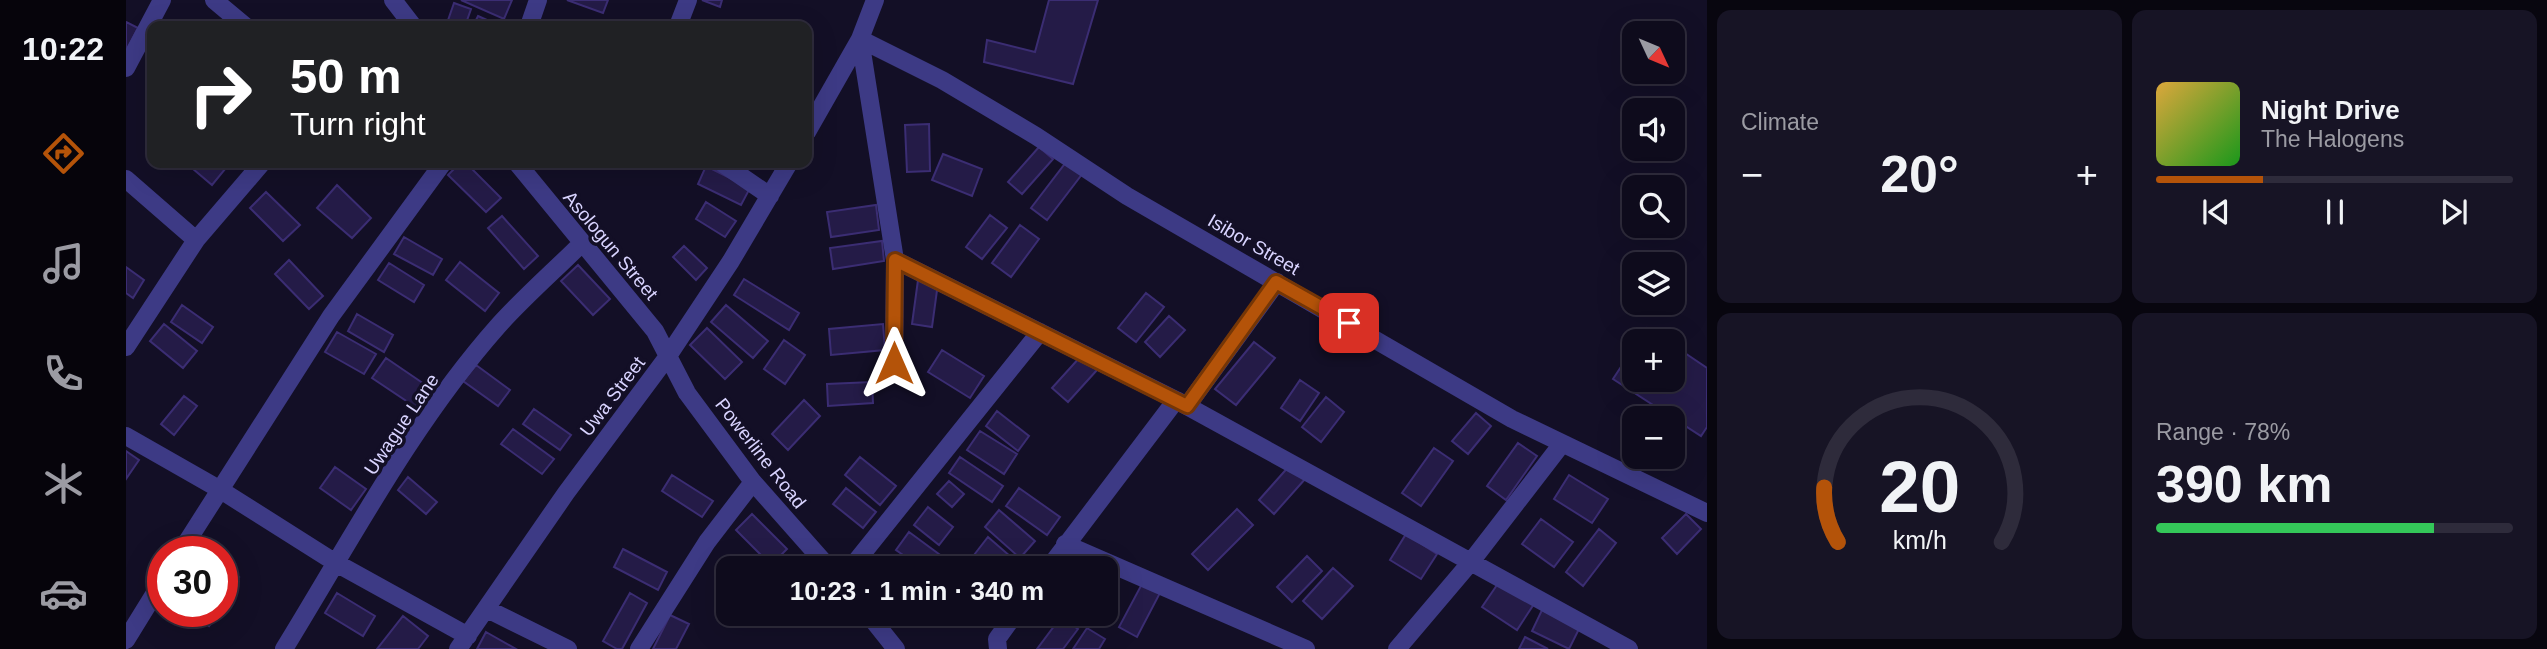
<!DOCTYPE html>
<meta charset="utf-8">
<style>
:root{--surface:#0e0b1c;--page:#171425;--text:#f1f3f6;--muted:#9b9ba3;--line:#2e2b3b;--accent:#b45309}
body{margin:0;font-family:Helvetica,sans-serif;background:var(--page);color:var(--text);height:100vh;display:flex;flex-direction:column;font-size:26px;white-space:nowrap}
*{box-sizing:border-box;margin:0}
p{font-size:23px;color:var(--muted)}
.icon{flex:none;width:38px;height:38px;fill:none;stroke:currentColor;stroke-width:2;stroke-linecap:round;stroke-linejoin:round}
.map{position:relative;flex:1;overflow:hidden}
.details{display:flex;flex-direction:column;gap:10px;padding:10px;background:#08060f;width:840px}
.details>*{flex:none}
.guide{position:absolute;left:21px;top:21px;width:665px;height:147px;border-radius:14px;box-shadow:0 7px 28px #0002,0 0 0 2px var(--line);background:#202124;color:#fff;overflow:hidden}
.needle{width:46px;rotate:134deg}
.controls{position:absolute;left:1496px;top:21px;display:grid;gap:14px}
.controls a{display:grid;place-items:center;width:63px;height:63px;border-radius:14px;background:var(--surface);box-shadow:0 7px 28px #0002,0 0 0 2px var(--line);font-size:35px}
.speed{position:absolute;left:21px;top:536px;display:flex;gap:14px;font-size:35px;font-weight:700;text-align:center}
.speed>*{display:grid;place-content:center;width:91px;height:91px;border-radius:50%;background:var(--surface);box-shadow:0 7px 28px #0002,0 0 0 2px var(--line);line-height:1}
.speed .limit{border:10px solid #d22;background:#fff;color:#111}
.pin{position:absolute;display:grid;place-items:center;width:60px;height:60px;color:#fff;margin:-30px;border-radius:14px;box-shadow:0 4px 10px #0006}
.me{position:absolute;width:77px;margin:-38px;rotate:0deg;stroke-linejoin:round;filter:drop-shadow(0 0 5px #0008)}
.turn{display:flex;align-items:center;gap:24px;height:147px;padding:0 28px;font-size:32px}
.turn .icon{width:91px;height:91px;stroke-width:2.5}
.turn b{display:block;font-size:49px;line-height:60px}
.big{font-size:52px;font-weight:800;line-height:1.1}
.details .tile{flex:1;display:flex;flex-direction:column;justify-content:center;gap:10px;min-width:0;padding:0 24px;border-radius:14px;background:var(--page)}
.details .dial{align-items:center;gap:0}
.dial svg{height:182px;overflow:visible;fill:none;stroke:var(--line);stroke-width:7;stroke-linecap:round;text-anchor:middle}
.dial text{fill:var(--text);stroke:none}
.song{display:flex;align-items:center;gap:21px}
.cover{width:84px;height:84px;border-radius:10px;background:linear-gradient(135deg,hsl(40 70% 55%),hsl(120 70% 35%))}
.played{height:7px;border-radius:4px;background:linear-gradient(90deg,var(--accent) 30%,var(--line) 30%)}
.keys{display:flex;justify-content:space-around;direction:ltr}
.heat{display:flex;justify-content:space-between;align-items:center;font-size:38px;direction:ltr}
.charge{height:10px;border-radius:5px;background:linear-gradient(90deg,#34c759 78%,var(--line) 0)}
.details .tiles{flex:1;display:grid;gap:10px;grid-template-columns:repeat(2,1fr)}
.trip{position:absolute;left:590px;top:556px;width:402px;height:70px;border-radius:14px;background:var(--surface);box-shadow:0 7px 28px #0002,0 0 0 2px var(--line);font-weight:800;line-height:70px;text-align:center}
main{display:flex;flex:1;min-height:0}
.menu{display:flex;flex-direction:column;width:126px;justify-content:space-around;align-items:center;background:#06040b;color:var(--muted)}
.menu .icon{width:49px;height:49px}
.menu .current{color:var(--accent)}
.menu b{font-size:32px;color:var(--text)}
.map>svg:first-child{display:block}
</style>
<main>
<nav class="menu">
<b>10:22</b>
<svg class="icon current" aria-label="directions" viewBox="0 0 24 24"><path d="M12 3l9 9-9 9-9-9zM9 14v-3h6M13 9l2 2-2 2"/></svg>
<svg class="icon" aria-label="music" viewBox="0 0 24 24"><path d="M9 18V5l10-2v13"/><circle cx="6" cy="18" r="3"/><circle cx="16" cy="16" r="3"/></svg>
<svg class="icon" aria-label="phone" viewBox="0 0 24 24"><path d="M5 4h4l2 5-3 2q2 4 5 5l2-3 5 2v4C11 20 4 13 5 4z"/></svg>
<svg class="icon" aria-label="climate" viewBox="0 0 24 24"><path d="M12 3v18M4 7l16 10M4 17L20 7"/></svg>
<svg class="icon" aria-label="car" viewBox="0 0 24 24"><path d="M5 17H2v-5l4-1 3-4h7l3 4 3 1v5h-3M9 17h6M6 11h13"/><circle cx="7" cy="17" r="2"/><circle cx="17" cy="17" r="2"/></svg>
</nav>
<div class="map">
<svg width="1581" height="649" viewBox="0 0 1581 649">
<rect width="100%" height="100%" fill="#130f26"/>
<path fill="#241b47" stroke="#3b2d73" stroke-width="2" d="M335 0H386L378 19Z
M441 0H482L477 13Z
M576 0H596L594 7Z
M923 0H972L947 84 858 62 861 40 909 52Z
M328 3 345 9 339 26H320Z
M352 16 372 25V26H347Z
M0 22 12 28 1 49H0Z
M803 124 804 171 781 172 779 125Z
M913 147 927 159 896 194 882 182Z
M817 154 856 169 846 196 806 180Z
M941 161 957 173 921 220 905 208Z
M60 163H94L100 168 86 185Z
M334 163H340L375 198 360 212 322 175Z
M580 166 624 188 615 205 572 184Z
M211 185 245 218 226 238 191 208Z
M140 192 174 225 157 241 124 208Z
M580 202 610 221 599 237 570 219Z
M750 205 753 230 705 237 701 212Z
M864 215 881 228 856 259 840 247Z
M376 216 412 256 398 269 362 228Z
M894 225 913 239 885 277 866 263Z
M278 237 316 259 307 275 268 254Z
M756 241 758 261 707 269 704 248Z
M558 246 581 268 570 280 547 257Z
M163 260 197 296 183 309 149 274Z
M334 262 373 293 359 311 320 280Z
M263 263 298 285 288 302 252 280Z
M452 265 484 299 467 315 435 281Z
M0 267 18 280 7 298 0 293Z
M618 279 673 313 663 330 608 295Z
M792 280 812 283 806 327 786 324Z
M1020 293 1038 307 1010 342 992 328Z
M56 305 87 327 76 343 45 322Z
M600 305 642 341 627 358 585 322Z
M231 314 267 335 258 352 222 331Z
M1043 316 1059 330 1034 357 1019 342Z
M38 324 71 351 57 368 24 341Z
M757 324 759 350 705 355 703 329Z
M581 328 616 362 599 379 564 345Z
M1521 328 1541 341H1512Z
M211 332 250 354 238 374 199 352Z
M658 340 679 355 659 384 638 369Z
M1128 342 1149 358 1110 405 1089 389Z
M1547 345 1581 368V427L1575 436 1487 379 1508 347V380H1547Z
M816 350 858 376 844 398 802 372Z
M955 356 971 370 942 402 926 388Z
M260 358 304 388 291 408 246 378Z
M350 365 384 390 372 406 337 381Z
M1174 380 1193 393 1174 421 1155 408Z
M746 382 747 403 702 406 701 384Z
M58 396 71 406 48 435 35 424Z
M1200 397 1218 412 1195 442 1176 427Z
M678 400 694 416 662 450 646 434Z
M408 409 445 435 434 450 397 424Z
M871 411 903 436 892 451 860 426Z
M1350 413 1365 426 1342 454 1326 441Z
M387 429 428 459 416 474 375 444Z
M854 431 891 454 878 474 841 450Z
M1392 443 1411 456 1380 500 1361 486Z
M1308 448 1327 461 1295 506 1276 493Z
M0 451 13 460 0 479Z
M734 457 770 486 754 505 719 475Z
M834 457 877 486 866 502 823 473Z
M1165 464 1180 478 1148 514 1133 500Z
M209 467 240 489 225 510 194 488Z
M546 475 587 501 576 517 536 491Z
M1443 475 1482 499 1466 523 1428 499Z
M282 477 311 502 300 514 272 490Z
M823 481 838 494 826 507 811 494Z
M720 488 750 512 737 528 707 504Z
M893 488 934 517 921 535 880 506Z
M802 507 827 527 813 545 788 525Z
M1111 509 1127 525 1082 570 1066 554Z
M873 510 909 541 894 558 859 527Z
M626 514 661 549 645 565 610 530Z
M1560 514 1575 529 1551 554 1536 538Z
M1415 519 1447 542 1428 567 1396 544Z
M1473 529 1490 543 1457 586 1440 572Z
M783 532 821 560 815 569H797L770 550Z
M1280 534 1311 554 1295 579 1264 560Z
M862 537 892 563 888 569H864L848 555Z
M497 549 541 572 532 590 488 567Z
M1181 556 1196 571 1166 602 1151 587Z
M96 563 113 577 100 592 96 589Z
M1207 568 1227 586 1196 619 1177 601Z
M1017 582 1035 591 1011 637 993 627Z
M1373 582 1408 604 1391 630 1356 607Z
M211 593 249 616 237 636 199 613Z
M504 593 521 603 496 649H491L477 641Z
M1416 610 1453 629 1443 649 1406 631Z
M64 611H95L83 626Z
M544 615 563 624 550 649H527Z
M277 616 302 636 292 649H251Z
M935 617 952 629 937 649H911Z
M961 628 979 639 973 649H947Z
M360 632 390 649H351Z
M1399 637 1422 649H1393Z"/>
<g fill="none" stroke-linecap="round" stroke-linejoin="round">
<path stroke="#3d3a85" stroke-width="18" d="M88 0 119 26
M267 0 287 26
M403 26 412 0
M552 26 562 0
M734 39 816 80 910 136 1001 196 1386 419 1581 513
M734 39 769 260 768 363
M0 68 36 0
M681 132 734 39 749 0
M391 163 529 331 561 393 627 482 704 569
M596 163 644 196
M0 179 70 240
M769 260 1050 400 1503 649
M0 347 70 240 136 163
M1061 406 1151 282
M0 436 93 489 210 563 342 636
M939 544 1180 649
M55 551 205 316 317 163
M724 569 914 332
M922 569 1050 400
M361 609 442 649
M742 614 770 649
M0 640 37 580
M158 649C225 540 287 422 372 326 398 297 428 271 455 244
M332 649 440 493 542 356 605 261 663 163
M513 649 581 542 627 482
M872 649 871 639 889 614
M1271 649 1344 563 1435 445"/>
</g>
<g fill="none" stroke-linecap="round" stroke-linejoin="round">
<defs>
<path id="route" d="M768 363 769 260 1061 406 1150 282 1223 323"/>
</defs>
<use href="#route" stroke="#753606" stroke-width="18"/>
<use href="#route" stroke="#b45309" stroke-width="12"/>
</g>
<g text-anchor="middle" stroke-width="7" stroke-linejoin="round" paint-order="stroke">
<g font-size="19" fill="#d9d4ff" stroke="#130f26">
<text transform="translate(1128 244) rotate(30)" y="7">Isibor Street</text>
<text transform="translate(485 245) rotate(50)" y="7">Asologun Street</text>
<text transform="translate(486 396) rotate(-53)" y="7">Uwa Street</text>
<text transform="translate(275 424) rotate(-56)" y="7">Uwague Lane</text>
<text transform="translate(635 453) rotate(52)" y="7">Powerline Road</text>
</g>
</g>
</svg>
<div class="controls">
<a><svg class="needle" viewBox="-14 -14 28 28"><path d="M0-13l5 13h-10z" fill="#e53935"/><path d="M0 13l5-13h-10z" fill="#9b9ba3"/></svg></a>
<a><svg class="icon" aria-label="sound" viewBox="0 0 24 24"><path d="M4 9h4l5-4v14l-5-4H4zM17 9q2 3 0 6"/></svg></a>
<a><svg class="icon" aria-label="search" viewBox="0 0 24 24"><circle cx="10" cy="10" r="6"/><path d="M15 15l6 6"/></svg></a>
<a><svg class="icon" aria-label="layers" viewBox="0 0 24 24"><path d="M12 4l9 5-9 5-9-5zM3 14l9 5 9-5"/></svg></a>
<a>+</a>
<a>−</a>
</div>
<div class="speed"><div class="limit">30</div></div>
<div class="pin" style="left:1223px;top:323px;background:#d93025"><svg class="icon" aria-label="arrive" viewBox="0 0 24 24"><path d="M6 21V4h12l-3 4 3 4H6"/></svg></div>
<svg class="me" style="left:768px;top:363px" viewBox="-20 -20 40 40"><path d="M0-17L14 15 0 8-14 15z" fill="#b45309" stroke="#fff" stroke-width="4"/></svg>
<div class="trip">10:23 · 1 min · 340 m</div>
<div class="guide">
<div class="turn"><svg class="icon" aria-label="right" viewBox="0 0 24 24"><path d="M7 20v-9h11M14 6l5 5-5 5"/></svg><div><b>50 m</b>Turn right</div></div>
</div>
</div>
<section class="details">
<div class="tiles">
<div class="tile"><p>Climate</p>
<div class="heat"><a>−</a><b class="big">20°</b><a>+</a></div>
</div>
<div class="tile">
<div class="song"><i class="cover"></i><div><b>Night Drive</b><p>The Halogens</p></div></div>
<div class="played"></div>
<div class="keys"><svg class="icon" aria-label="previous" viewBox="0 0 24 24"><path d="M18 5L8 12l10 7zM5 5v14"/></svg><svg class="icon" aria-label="pause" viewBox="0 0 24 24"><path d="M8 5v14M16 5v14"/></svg><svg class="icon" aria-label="next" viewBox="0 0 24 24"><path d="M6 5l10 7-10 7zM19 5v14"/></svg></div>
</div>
<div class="tile dial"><svg viewBox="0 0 100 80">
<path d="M14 69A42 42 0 1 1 86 69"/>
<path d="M14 69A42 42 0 0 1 8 45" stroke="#b45309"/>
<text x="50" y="56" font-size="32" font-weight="700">20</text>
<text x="50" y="72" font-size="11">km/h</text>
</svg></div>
<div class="tile"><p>Range · 78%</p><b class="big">390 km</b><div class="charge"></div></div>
</div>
</section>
</main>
